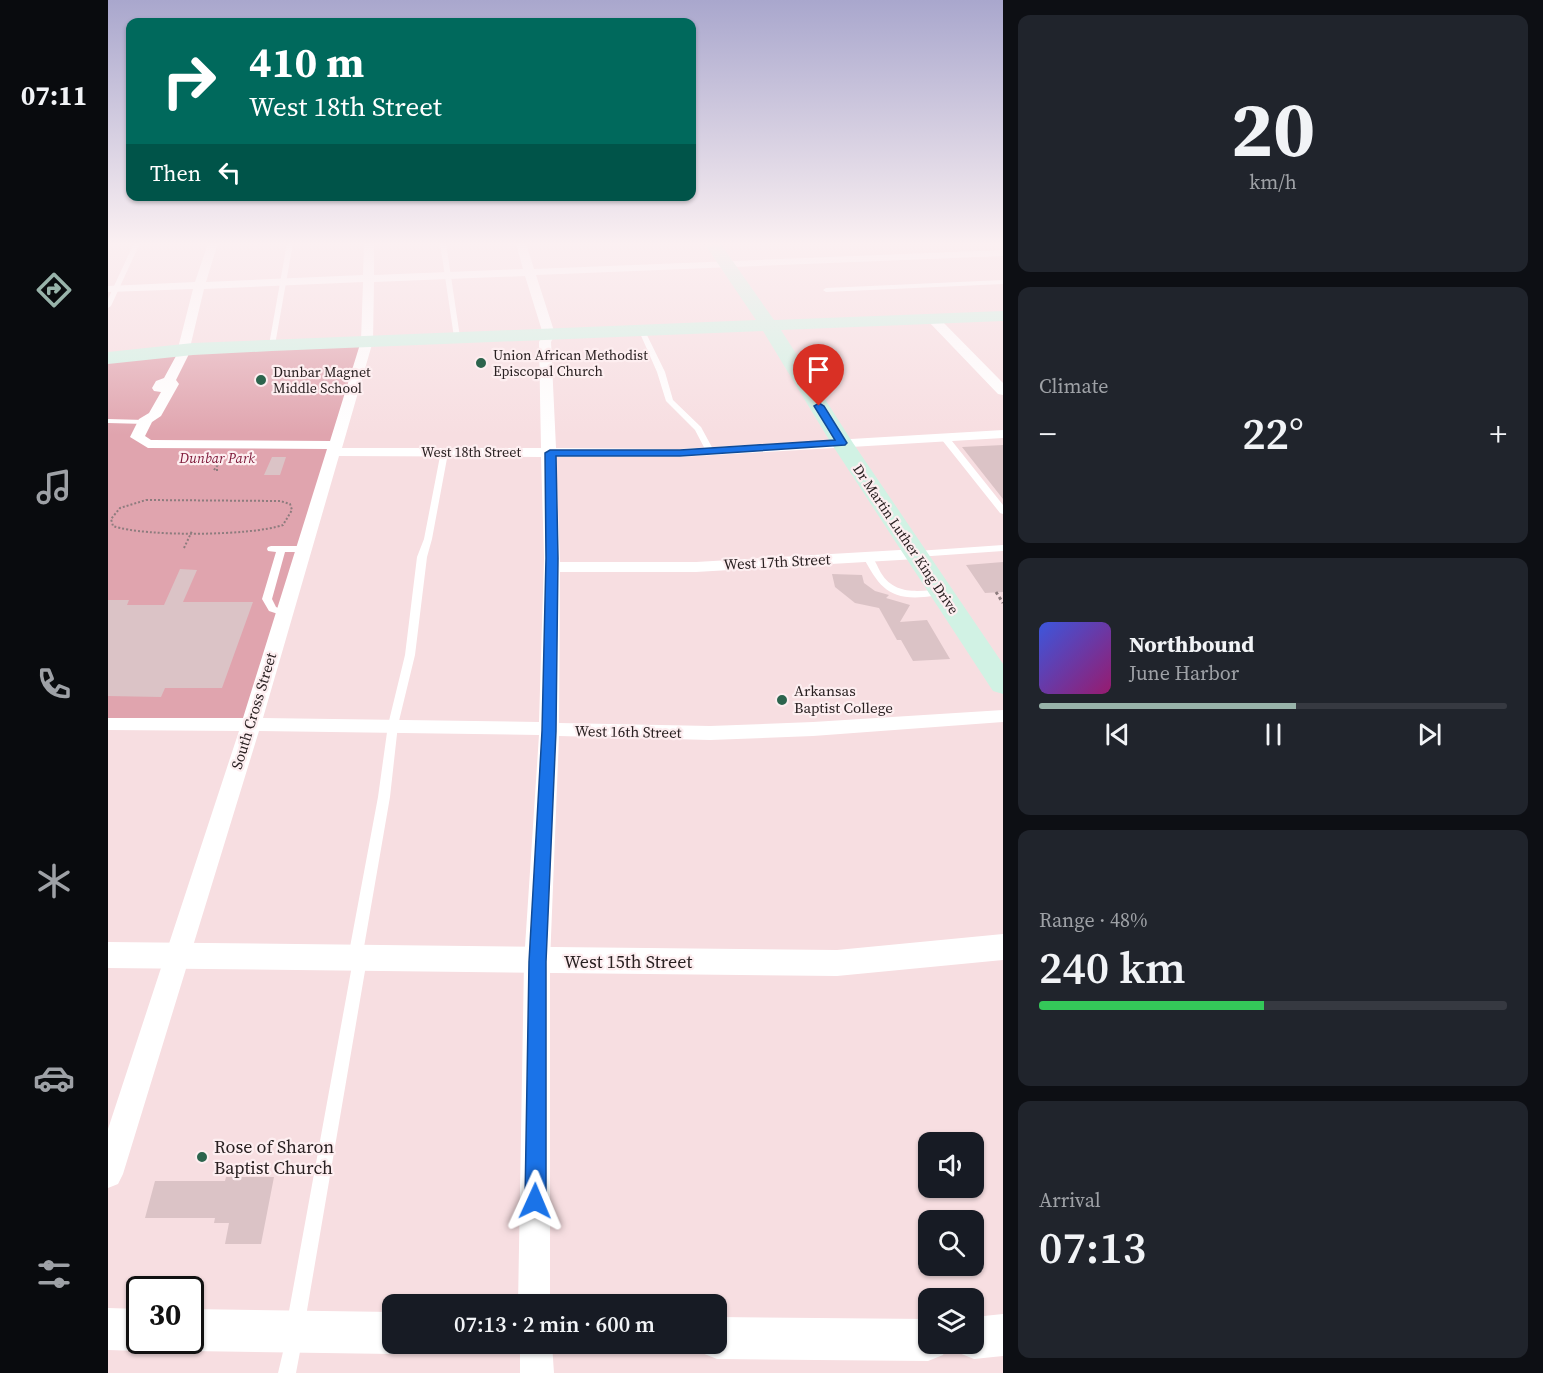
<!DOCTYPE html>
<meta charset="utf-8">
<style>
:root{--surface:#171b24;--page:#20242c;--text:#f1f3f6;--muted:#9ea1a6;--line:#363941;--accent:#98b3aa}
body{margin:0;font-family:"Source Serif 4",serif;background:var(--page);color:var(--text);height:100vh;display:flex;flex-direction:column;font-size:22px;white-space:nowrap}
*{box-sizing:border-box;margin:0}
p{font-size:20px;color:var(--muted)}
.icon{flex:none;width:33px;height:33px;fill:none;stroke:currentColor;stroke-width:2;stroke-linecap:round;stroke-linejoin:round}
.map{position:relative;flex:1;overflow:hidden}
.details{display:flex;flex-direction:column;gap:15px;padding:15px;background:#0d0f14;width:540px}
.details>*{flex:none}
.top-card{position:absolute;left:18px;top:18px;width:570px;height:183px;border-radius:12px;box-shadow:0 2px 4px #0004;background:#00695c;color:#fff;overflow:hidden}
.buttons{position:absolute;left:810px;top:1132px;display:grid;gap:12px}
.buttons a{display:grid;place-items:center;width:66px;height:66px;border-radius:12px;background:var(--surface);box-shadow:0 2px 4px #0004;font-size:30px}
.speed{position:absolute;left:18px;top:1276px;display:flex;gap:12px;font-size:30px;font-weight:700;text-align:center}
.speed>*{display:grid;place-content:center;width:78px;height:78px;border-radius:50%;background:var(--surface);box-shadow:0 2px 4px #0004;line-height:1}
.speed .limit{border:3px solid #111;border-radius:9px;background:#fff;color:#111}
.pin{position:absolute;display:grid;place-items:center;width:51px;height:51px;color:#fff;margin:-62px -26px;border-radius:50% 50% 50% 0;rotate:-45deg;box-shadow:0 0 6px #0007}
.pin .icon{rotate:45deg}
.me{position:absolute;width:66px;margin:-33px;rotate:1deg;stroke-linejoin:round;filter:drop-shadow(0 0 4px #0008)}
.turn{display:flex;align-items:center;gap:21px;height:126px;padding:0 24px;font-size:27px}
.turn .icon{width:78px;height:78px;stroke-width:2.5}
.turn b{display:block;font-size:42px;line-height:51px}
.then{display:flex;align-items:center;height:57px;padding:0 24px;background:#0003;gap:12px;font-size:22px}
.big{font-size:45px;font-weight:600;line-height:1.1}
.details .tile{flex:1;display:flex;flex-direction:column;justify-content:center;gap:9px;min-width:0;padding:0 21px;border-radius:12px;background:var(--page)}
.details .dial{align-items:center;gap:0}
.dial b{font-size:78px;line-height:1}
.song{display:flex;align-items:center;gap:18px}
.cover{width:72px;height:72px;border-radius:9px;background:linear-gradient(135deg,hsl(230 70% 55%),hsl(320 70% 35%))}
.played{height:6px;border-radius:3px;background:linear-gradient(90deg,var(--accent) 55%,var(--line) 55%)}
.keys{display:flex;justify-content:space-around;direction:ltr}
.heat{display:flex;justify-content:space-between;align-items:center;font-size:33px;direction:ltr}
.charge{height:9px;border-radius:4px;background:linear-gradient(90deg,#34c759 48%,var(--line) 0)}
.trip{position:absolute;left:274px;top:1294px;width:345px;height:60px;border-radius:12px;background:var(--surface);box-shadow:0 2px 4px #0004;font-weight:600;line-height:60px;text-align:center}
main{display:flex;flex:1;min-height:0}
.menu{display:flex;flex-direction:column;width:108px;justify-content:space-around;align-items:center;background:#090b0e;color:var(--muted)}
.menu .icon{width:42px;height:42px}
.menu .active{color:var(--accent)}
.menu b{font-size:27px;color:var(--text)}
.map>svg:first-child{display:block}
</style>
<main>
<nav class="menu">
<b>07:11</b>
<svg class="icon active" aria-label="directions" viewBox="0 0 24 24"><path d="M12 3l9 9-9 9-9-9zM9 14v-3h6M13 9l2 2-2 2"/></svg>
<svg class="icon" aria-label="music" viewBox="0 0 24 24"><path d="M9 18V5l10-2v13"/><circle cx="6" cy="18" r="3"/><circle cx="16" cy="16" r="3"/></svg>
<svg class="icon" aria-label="phone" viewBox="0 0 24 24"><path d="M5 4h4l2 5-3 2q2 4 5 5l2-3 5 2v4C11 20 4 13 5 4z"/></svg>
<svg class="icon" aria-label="climate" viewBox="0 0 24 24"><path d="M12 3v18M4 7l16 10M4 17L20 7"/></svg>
<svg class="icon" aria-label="car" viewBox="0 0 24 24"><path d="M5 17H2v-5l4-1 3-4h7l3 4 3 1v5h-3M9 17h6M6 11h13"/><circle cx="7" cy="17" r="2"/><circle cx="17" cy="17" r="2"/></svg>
<svg class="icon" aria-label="filters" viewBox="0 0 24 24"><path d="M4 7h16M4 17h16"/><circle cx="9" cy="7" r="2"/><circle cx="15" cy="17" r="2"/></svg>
</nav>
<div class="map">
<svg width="895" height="1373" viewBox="0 0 895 1373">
<rect width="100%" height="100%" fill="#f7dee1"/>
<path fill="#e0a4ae" d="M259 341 143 724H0V359Z"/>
<path fill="#dbc3c6" d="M895 445V499L854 447Z
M164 457H178L172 475H156Z
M895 562V592L877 593 858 565Z
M72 569 89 570 75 602H145L114 688H57L53 697 0 696V600H21L19 605H56Z
M724 574 754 575 756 583 767 591 781 595 778 598 802 605 792 622 819 620 842 659 805 661 793 640H789L771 608 747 603 727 587Z
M118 1177H166L153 1244H117L121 1223H106L107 1218H37L47 1181H117Z"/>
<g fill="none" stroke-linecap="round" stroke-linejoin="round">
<path stroke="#8d7c7e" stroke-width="2" stroke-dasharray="2 2" stroke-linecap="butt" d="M110 470H106L115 458
M38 500 172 501 182 504 184 510 175 525C143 536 37 537 5 526L3 519 12 508Z
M76 548 84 531"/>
<path stroke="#8d7c7e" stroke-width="3" stroke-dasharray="3 3" stroke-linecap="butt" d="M888 592 895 603"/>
<path fill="#fff" fill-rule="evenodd" d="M26 243H32L3 306 0 308V299Z
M179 243H185L167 345 164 347 161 345Z
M332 243H338L352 337 349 339 346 337Z
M895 280V284L718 292 715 290 718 288Z
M532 330 537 331 557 372 565 400 593 427 606 451 605 453H599L587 430 558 401 549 372 531 331Z
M0 419 37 420 41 422 37 424 0 423Z
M834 436H840L895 505V514L892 513 834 440Z
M333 451H339L340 453 324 539 319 557 307 655 290 725 282 797 256 947 257 971 197 1322 194 1328 188 1331 182 1328 179 1322 243 971 242 947 270 797 280 725 297 655 309 557 316 539Z
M895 545V551L809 557 804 554 809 551Z
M163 546H196L200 549 196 552H177L164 599 168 607 181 613 176 616 161 611 154 599 168 552 160 551 159 549 160 547Z
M760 554C767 558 769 566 773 573 787 596 812 591 834 589L839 592C833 596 824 596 816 597 780 600 771 586 755 557Z
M185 1332 191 1335 194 1341 188 1373H170L179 1335Z"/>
<path fill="#fff" fill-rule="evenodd" d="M100 243H110L98 282 255 275 256 243H266V275L415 269 408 243H418L426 269 895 250V256L428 275 447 334 443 342 448 448 572 449 895 430V438L572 457H448L452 562H588L809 549 817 554 809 559 588 572H452L451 723 602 726 705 722 895 710V722L705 736 602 740 451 736 442 962V1305H410L416 962 431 735 151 731 15 1174 10 1184 0 1188V1129L131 731 0 730V718H135L219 449 40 448 22 437 31 419 41 413 53 392 46 391 44 388 48 381 56 378 68 356 85 289 0 292V286L87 282ZM417 276 435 334 431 342 433 448H234L265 341 266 282ZM255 282 253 341 222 441 43 440 37 436 44 422 53 416 71 384 68 380 80 356 96 289ZM231 456 433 457 436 558 431 722 155 718Z
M825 315 829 316 895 383V395L890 394 821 322V316Z
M412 1344H444L446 1373H412Z"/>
<path fill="#fff" fill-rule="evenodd" d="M895 934V960L729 976 0 968V942L729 950Z
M0 1308 32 1309V1341H49L47 1345 32 1351 0 1350Z
M82 1309 285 1312V1344H302L300 1348 285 1354 82 1351 67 1345 65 1341H82Z
M895 1314V1356L866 1359 851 1353 847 1344H866V1317Z
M609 1317 820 1319V1344H840L835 1355 820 1361 609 1359 594 1353 590 1344H609Z"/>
<path fill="#d1f2e4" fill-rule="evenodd" d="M596 243H612L666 320 895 311V321L673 330 745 443 895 664V694L885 691 881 685 723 443 655 331 164 351 85 355 0 364V352L85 343 648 320Z"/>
</g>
<linearGradient id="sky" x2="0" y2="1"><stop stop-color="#a9a7cd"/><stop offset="0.56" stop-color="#fbf0f2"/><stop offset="1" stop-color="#fbf0f2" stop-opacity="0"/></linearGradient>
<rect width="895" height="435" fill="url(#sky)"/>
<path fill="#1a73e8" stroke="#114b97" stroke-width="1.5" d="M711 403 716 406 739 443 737 445 572 456H448L450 558 448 731 438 962V1201L434 1208 427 1211 420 1208 417 1201 421 962 434 731 438 558 437 453 442 450H572L727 440 706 406Z"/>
<g fill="#2c644d" stroke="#fdeef0" stroke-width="2">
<circle cx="373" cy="363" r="6"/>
<circle cx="153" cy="380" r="6"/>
<circle cx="674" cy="700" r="6"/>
<circle cx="94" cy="1157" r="6"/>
</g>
<g text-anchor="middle" stroke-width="4.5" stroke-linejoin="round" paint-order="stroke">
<g font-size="14" fill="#292021" stroke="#fdeef0" text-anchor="start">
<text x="385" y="360">Union African Methodist<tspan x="385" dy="16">Episcopal Church</tspan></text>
<text x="165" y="377">Dunbar Magnet<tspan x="165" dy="16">Middle School</tspan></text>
</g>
<g font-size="14" fill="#292021" stroke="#fdeef0">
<text x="363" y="457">West 18th Street</text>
<text transform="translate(798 539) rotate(56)" y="5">Dr Martin Luther King Drive</text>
</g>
<g font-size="14" font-style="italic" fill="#7d1737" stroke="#fdeef0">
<text x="109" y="463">Dunbar Park</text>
</g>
<g font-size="15" fill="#292021" stroke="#fdeef0">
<text transform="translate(669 562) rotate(-3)" y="5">West 17th Street</text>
<text transform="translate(146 711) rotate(-73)" y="5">South Cross Street</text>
<text transform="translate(520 732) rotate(1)" y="5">West 16th Street</text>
</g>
<g font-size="15" fill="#292021" stroke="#fdeef0" text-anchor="start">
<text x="686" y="696">Arkansas<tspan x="686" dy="17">Baptist College</tspan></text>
</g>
<g font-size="18" fill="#292021" stroke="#fdeef0">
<text x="520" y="968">West 15th Street</text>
</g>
<g font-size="18" fill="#292021" stroke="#fdeef0" text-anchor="start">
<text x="106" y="1153">Rose of Sharon<tspan x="106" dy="21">Baptist Church</tspan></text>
</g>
</g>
</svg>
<div class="buttons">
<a><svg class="icon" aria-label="sound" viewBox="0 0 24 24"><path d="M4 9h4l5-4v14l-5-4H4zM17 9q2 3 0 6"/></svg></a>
<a><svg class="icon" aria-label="search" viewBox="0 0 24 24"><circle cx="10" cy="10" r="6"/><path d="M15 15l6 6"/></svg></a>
<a><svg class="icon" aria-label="layers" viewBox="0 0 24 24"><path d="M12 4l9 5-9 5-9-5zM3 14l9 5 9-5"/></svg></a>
</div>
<div class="speed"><div class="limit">30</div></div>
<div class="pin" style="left:711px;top:406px;background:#d93025"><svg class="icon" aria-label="arrive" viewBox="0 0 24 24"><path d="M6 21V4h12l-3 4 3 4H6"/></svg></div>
<svg class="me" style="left:427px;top:1201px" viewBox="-20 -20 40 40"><path d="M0-17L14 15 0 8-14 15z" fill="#1a73e8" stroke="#fff" stroke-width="4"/></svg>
<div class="trip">07:13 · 2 min · 600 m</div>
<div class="top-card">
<div class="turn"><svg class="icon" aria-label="right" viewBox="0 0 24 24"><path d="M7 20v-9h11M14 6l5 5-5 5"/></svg><div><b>410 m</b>West 18th Street</div></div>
<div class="then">Then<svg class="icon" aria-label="left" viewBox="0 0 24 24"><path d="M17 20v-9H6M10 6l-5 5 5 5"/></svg></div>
</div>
</div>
<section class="details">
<div class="tile dial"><b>20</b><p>km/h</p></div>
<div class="tile"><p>Climate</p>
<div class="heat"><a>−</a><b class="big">22°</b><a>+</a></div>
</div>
<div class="tile">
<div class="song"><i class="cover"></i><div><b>Northbound</b><p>June Harbor</p></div></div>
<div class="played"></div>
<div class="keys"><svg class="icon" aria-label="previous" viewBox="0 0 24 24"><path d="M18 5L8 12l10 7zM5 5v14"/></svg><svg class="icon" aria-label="pause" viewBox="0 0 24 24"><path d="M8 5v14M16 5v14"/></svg><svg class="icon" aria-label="next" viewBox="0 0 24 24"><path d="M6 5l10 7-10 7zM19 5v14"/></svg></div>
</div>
<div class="tile"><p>Range · 48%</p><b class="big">240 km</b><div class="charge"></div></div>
<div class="tile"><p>Arrival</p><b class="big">07:13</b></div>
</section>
</main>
